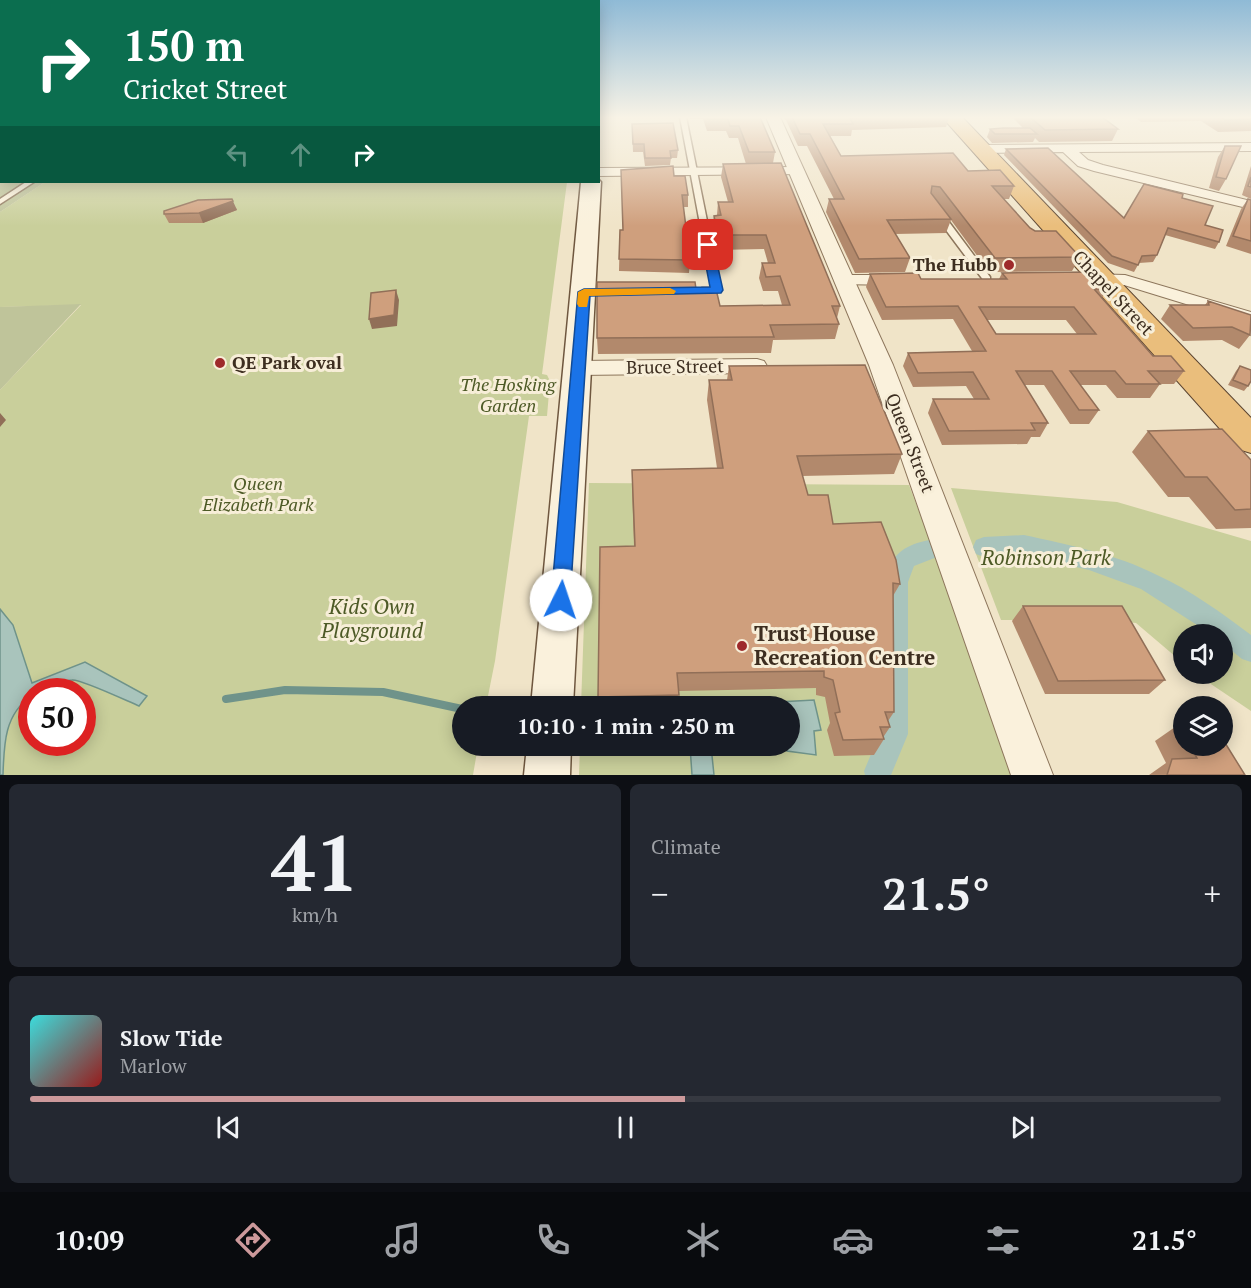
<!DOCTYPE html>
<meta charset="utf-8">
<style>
:root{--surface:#171b24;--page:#242831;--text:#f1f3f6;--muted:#9ea1a6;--line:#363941;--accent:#cc999b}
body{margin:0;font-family:"PT Serif",serif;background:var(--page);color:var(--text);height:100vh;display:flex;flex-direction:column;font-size:22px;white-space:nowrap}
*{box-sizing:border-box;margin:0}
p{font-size:20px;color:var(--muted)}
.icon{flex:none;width:33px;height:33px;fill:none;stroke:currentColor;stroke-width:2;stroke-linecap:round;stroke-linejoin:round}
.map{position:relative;height:775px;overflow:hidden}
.side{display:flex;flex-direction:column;gap:9px;padding:9px;background:#0d0f14;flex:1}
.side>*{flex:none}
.top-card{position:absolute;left:0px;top:0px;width:600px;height:183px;box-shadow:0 3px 15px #0003;background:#0b6e4f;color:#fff;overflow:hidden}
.fabs{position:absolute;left:1173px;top:624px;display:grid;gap:12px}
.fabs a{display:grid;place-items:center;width:60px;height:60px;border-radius:50%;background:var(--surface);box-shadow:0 3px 15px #0003;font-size:30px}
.speed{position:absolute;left:18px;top:678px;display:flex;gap:12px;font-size:30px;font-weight:700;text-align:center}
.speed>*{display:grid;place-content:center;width:78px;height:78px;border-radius:50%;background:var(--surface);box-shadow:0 3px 15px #0003;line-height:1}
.speed .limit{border:9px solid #d22;background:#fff;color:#111}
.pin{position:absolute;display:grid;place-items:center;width:51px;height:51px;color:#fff;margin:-26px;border-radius:12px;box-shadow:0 3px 9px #0006}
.me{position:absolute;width:66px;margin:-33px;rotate:4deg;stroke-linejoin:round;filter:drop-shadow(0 0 4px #0008)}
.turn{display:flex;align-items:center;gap:21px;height:126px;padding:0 24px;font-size:27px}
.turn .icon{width:78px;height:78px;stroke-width:2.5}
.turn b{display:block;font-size:42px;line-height:51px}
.lanes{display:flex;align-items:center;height:57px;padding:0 24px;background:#0003;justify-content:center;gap:30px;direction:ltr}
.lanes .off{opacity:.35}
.big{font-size:45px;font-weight:700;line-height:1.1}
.side .tile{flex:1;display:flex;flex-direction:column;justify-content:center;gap:9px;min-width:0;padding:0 21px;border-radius:9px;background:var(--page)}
.side .dial{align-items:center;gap:0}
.dial b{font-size:78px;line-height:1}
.song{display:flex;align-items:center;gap:18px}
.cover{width:72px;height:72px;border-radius:9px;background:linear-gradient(135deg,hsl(180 70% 55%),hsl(0 70% 35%))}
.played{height:6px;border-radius:3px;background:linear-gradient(90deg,var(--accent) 55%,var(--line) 55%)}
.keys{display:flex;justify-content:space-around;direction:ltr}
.heat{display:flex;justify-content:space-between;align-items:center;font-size:33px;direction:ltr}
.side .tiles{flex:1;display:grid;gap:9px;grid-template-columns:1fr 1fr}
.tile:last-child{grid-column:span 2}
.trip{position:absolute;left:452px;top:696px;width:348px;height:60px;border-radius:30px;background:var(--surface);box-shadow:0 3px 15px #0003;font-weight:700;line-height:60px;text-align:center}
.dock{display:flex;height:96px;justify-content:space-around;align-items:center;background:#090b0e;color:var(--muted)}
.dock .icon{width:42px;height:42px}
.dock .selected{color:var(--accent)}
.dock b{font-size:27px;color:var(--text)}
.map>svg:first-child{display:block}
</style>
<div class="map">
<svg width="1251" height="775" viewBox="0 0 1251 775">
<rect width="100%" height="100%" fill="#f0e4c8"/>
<path fill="#c9cf9b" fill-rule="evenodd" d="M45 182H567L542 374 547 375 550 381 547 416H529L495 661 486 706H462V746H478L473 775H0V390L81 305 0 307V212ZM32 692H82V742H32Z
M589 483 909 485 1019 775H579L580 746H789V706H581Z
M951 488 1117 502 1251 541V711L1196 674H1222V634H1184L1183 663 1136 623 1108 620H1001Z"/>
<path fill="#bfc49a" d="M0 156 2 182H45L0 212Z
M81 304 0 390V307Z"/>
<path fill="#a9c4bc" stroke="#6f938a" stroke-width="1.5" d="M0 609 13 625 32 683 85 662 147 696 139 706C127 701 81 679 72 680 58 681 44 692 32 692L31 696C4 715 4 745 3 775H0Z
M814 700 821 730 814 731 816 755 787 751 789 706H779L778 702Z
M690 746H711L714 775H692Z"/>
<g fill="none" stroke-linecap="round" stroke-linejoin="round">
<path stroke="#6f938a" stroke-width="8" d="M226 699 285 690 383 692 462 709"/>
<path fill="#a9c4bc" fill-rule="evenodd" d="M1024 535C1069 545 1116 554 1157 575 1190 590 1222 613 1251 635V662L1242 659 1222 643V634H1211L1141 589 1089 570 1024 555 984 557 976 554 973 547 976 540 984 537Z
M929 540 937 543 940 550 937 557 914 566 908 582V734L891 775H865L864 771 880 733 886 574C894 552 906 545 929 540Z"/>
<defs>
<path id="service" d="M680 117H686L721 290C716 294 703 295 698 291L702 288H712Z
M0 167H2V171H0Z
M26 182H34L0 204V199Z
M937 214H943L990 277V281H984L937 218Z"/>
<path id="minor" d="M1251 143V151L1079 152 1088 160 1103 165 1251 201V209L1094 171 1078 166 1063 152 981 153 974 149 981 145Z
M796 167 801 168 803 171 801 174 598 176V168Z
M1090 274 1125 275 1251 312V324L1124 285 1084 283 1081 279 1084 275Z
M843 275H897L903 276 906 280 903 284 897 285 837 284 834 280 837 276Z
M757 359 764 361 767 366 764 371 757 373 577 375 570 373 567 368 570 363 577 361Z"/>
<path id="tertiary" d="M766 117H780L893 365 1053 775H1011L869 365Z"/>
<path id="secondary" d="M598 179 601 182 573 706H531L581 182H598Z
M527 746H571L570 775H524Z"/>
<path id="trunk" d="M942 117H962L1251 418V453L1238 449Z"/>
</defs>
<use href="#service" stroke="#8d765c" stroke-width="3"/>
<use href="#minor" stroke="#8d765c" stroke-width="2"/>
<use href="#tertiary" stroke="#8d765c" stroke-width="2"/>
<use href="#secondary" stroke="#6f573f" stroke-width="3"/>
<use href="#trunk" stroke="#5b4430" stroke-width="2"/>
<use href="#service" fill="#faf1dc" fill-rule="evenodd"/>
<use href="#minor" fill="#faf1dc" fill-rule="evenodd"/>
<use href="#tertiary" fill="#faf1dc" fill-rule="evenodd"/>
<use href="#secondary" fill="#faf1dc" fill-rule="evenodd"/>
<use href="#trunk" fill="#eabe7c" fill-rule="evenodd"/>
</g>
<path fill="#b2896c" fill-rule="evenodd" d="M0 117H2V152H0Z
M689 117H762H760L775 152 773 163 840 306 837 318 839 324 835 339 773 340 771 353 598 354 597 338 696 289 720 306 782 305 778 291H763L759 278 762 263H768L764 249 717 250 712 230 714 216 717 215 718 202H728L721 177 723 164H746L738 138H729L726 131H707L703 119H690Z
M782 117H949L946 127 852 130 851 136H830L841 156 968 171 1014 186 1009 199H1004L1030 228 1080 257 1072 271 989 272 951 220 946 233 895 234 910 258 905 272 855 273 826 212 829 199H834L807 146H798L786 120Z
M1012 117H1102L1118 129 1112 141 1039 142 1035 138 1033 142 992 143 987 137 990 129 1023 128Z
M1135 117H1251V131L1218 132 1201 121 1141 122Z
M632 124 678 150 677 158H671L670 165 645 166 643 152H633Z
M1225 146 1226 179 1219 191 1209 188 1218 157Z
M1006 149 1124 218 1182 198 1219 242 1215 249 1165 235 1157 255 1153 262 1139 263 1134 272 1108 263 1004 155Z
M1251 166V199L1242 195Z
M674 176 688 195V207H683L690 260 689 273 619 271 620 230H623Z
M1248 199 1251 200V254L1226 246 1241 209Z
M236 208 237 210 203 223H169L164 214Z
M1002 273 1107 289 1102 298 1153 356 1184 371 1174 384H1160L1150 398H1117L1106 385H1080L1099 410 1089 424H1070L1044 385H1024L1048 423 1040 437H1031L1027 444 942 445 928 413 933 399H974L966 386 913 387 903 366 908 353 972 351 953 319 882 320 866 287 870 274 921 279H999ZM987 320H1066L1077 334H996Z
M1208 301 1250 335 1239 349 1222 340 1183 341 1161 319 1170 305H1205Z
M729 366 902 454 894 474 802 476 808 495 833 524 900 584 893 596 894 712 888 721 890 727 884 736V739L874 755 834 756 827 730 830 723 825 697 816 695V688L678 691 677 706H598V697L634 546 632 490V470L717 468 707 400 709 380H727Z
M1240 366 1248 386 1244 391 1228 385 1236 371Z
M1148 431 1251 460V528L1216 529 1189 497H1168L1132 452Z
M1023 606 1165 680 1149 694H1045L1012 621Z
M1178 725H1184V746H1222L1245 775H1149L1166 763 1155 741Z"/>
<path fill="#916f58" d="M232 199 237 210 203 223 199 213Z
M396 290 399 300 397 326 372 329 369 319Z
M0 413 6 420 0 427Z"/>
<path fill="#cf9f7d" stroke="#916f58" stroke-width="1.5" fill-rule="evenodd" d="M0 117H2V144H0Z
M707 117H760L775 152H749L739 126H730L728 119H708Z
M792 117H893L850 118 853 124H823L841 156 953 153 968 171 1000 170 1014 186H992L1030 228 1035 231H1056L1080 257 995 258 940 187 932 186 931 193 951 219 887 220 910 258 859 259 829 199H844L810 134H800Z
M1030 117H1102L1118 129 1045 130Z
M1221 117H1251V119L1225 120Z
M673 123 678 150 670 151 671 158H645L644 144H633L632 124Z
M1003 128H1030L1037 134H995L990 129Z
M1225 146H1241L1226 179 1216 177Z
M1048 148 1124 218 1144 184 1183 194 1182 198 1213 206 1205 225 1223 230 1219 242 1168 228 1157 255 1142 256 1138 265 1112 256 1006 149Z
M781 163 840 306H832L839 324 770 325 774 337 597 338V282H695L696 289H716L720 306 790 305 780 276 766 277 762 263H775L766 235H718L714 216 721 215 718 202H733L723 164Z
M673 166 674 176H685L688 195H682L690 260 619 259 620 230H623L621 170Z
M1251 177V187L1248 186Z
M232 199 233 201 199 213 164 214V211L198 200Z
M1248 199 1251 200V241L1233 236Z
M1092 272 1107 289H1094L1153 356H1171L1184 371H1148L1160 384H1126L1115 371H1070L1099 410H1079L1052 371H1016L1048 423H1031L1035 430 949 431 933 399H989L973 372 918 373 908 353 986 351 958 306 886 307 870 274 918 273 921 279H1007L1002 273ZM979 307H1074L1096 334H996Z
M396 290 394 315 369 319 371 293Z
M1208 301 1251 315 1250 335 1232 327 1193 328 1170 305H1209Z
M865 365 902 454 797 456 808 495H828L833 524 881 522 896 560 900 584 893 583 894 712H885L890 727H880L884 739 843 740 835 713 840 712 833 680 824 677V671L677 673 679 695 598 697 600 547 635 546 632 470 723 468 709 380H732L729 366Z
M1240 366 1251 370V381L1248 386 1233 380Z
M1222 429 1251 460V509L1235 510 1207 477H1185L1148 431Z
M1023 606H1122L1165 680 1058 681Z
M1178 725H1184V735Z
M1222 738 1245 775H1167L1172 759 1197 758 1190 746H1222Z"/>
<linearGradient id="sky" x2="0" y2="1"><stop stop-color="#8fbad6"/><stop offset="0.52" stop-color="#f8f3e6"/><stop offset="1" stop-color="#f8f3e6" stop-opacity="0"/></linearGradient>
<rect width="1251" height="226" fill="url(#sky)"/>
<path fill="#1a73e8" stroke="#114b97" stroke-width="1.5" d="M708 241 713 245 723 290 721 293 590 296 570 600 567 606 561 609 554 606 551 600 578 292 584 289 710 287 702 245Z"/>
<path fill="#f59e0b" d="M670 288 676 291 674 294 589 296 587 307H579L577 304 578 292 584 289Z"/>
<g fill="#9e2a2b" stroke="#f7eed8" stroke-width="2">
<circle cx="1009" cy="265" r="6"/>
<circle cx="220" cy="363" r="6"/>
<circle cx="742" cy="646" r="6"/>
</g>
<g text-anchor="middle" stroke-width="6" stroke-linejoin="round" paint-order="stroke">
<g font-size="18" font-weight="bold" fill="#3d2e20" stroke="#f7eed8" text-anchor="end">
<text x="997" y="271">The Hubb</text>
<text x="232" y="369" text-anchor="start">QE Park oval</text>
</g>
<g font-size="18" fill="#3d2e20" stroke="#f7eed8">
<text transform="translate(1113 293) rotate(47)" y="6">Chapel Street</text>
<text transform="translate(675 367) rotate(-1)" y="6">Bruce Street</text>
<text transform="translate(910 443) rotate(69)" y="6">Queen Street</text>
</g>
<g font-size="18" font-style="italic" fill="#4d5a26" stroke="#f7eed8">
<text x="508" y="391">The Hosking<tspan x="508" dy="21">Garden</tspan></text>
<text x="258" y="490">Queen<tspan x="258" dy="21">Elizabeth Park</tspan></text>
</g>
<g font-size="21" font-style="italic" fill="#4d5a26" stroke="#f7eed8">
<text x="1046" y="565">Robinson Park</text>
<text x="372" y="614">Kids Own<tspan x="372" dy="24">Playground</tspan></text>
</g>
<g font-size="21" font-weight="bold" fill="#3d2e20" stroke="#f7eed8" text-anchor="start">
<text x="754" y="641">Trust House<tspan x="754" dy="24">Recreation Centre</tspan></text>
</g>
</g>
</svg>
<div class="fabs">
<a><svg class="icon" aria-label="sound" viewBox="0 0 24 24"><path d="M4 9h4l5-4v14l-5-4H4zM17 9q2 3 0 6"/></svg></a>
<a><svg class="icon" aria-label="layers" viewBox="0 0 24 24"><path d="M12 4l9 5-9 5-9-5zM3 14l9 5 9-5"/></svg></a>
</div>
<div class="speed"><div class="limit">50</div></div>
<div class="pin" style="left:708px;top:245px;background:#d93025"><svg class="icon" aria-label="arrive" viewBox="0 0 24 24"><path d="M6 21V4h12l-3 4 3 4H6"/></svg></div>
<svg class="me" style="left:561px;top:600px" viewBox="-20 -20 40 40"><circle r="19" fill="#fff"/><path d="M0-13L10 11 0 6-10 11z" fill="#1a73e8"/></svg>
<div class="trip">10:10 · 1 min · 250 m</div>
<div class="top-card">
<div class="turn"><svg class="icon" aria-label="right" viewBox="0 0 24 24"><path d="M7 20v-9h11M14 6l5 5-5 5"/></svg><div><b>150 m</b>Cricket Street</div></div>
<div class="lanes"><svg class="icon off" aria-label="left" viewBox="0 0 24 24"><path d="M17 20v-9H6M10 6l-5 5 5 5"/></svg><svg class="icon off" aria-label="ahead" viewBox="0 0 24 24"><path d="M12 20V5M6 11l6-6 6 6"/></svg><svg class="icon" aria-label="right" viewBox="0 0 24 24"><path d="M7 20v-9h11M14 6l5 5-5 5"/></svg></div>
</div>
</div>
<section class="side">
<div class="tiles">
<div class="tile dial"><b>41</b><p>km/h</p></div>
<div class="tile"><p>Climate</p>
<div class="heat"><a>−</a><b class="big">21.5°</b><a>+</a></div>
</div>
<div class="tile">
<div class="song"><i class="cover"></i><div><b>Slow Tide</b><p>Marlow</p></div></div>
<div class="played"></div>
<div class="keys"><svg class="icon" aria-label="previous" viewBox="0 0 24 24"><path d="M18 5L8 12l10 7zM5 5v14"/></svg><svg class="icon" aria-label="pause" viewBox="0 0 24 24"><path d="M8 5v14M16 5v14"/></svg><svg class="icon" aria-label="next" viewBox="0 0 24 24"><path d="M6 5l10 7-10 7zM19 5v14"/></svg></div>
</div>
</div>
</section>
<nav class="dock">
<b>10:09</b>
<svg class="icon selected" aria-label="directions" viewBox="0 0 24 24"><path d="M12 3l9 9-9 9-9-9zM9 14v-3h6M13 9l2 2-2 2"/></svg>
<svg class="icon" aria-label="music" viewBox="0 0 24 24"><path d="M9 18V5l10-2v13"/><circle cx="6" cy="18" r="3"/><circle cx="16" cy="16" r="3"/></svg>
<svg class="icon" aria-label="phone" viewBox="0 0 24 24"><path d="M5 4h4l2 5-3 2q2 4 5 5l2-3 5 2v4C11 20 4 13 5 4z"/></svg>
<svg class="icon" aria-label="climate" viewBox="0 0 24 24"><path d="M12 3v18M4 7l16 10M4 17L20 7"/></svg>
<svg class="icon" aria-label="car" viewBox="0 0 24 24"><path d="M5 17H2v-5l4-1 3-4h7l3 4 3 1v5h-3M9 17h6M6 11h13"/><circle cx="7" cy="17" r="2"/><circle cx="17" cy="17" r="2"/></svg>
<svg class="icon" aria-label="filters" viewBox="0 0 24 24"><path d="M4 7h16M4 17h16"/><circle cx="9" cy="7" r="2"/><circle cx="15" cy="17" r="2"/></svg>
<b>21.5°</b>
</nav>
